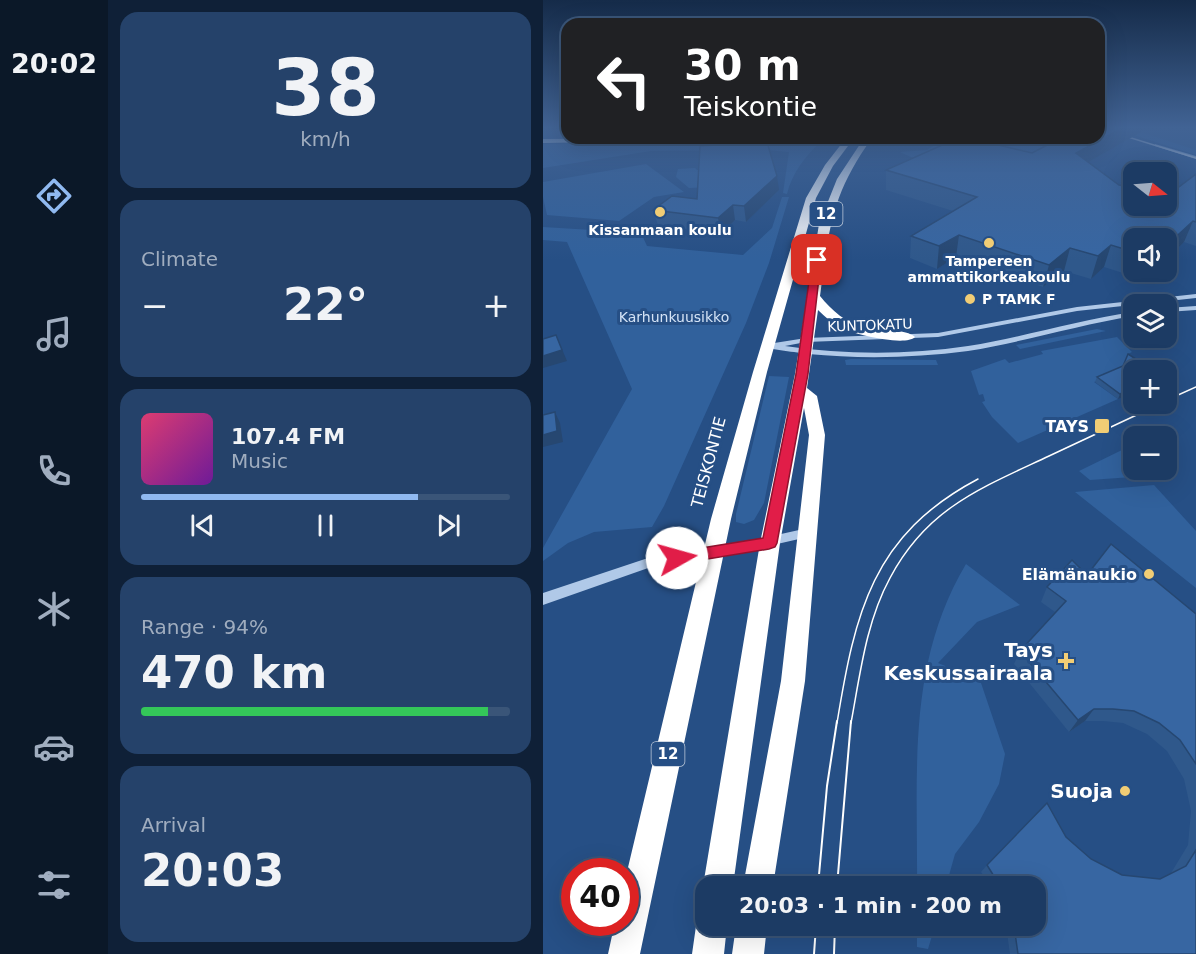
<!DOCTYPE html>
<meta charset="utf-8">
<style>
:root{--surface:#1c3b64;--page:#25426a;--text:#f1f3f6;--muted:#a0adbf;--line:#3a5578;--accent:#90b9f0}
body{margin:0;font-family:"DejaVu Sans",sans-serif;background:var(--page);color:var(--text);height:100vh;display:flex;flex-direction:column;font-size:22px;white-space:nowrap}
*{box-sizing:border-box;margin:0}
p{font-size:20px;color:var(--muted)}
.icon{flex:none;width:33px;height:33px;fill:none;stroke:currentColor;stroke-width:2;stroke-linecap:round;stroke-linejoin:round}
.map{position:relative;flex:1;overflow:hidden}
.panel{display:flex;flex-direction:column;gap:12px;padding:12px;background:#0f2037;width:435px}
.panel>*{flex:none}
.top-card{position:absolute;left:18px;top:18px;width:544px;height:126px;border-radius:18px;box-shadow:0 6px 24px #0002,0 0 0 2px var(--line);background:#202124;color:#fff;overflow:hidden}
.needle{width:39px;rotate:107deg}
.fabs{position:absolute;left:580px;top:162px;display:grid;gap:12px}
.fabs a{display:grid;place-items:center;width:54px;height:54px;border-radius:12px;background:var(--surface);box-shadow:0 6px 24px #0002,0 0 0 2px var(--line);font-size:30px}
.speed{position:absolute;left:18px;top:858px;display:flex;gap:12px;font-size:30px;font-weight:700;text-align:center}
.speed>*{display:grid;place-content:center;width:78px;height:78px;border-radius:50%;background:var(--surface);box-shadow:0 6px 24px #0002,0 0 0 2px var(--line);line-height:1}
.speed .limit{border:9px solid #d22;background:#fff;color:#111}
.pin{position:absolute;display:grid;place-items:center;width:51px;height:51px;color:#fff;margin:-26px;border-radius:12px;box-shadow:0 3px 9px #0006}
.me{position:absolute;width:66px;margin:-33px;rotate:83deg;stroke-linejoin:round;filter:drop-shadow(0 0 4px #0008)}
.turn{display:flex;align-items:center;gap:21px;height:126px;padding:0 24px;font-size:27px}
.turn .icon{width:78px;height:78px;stroke-width:2.5}
.turn b{display:block;font-size:42px;line-height:51px}
.big{font-size:45px;font-weight:700;line-height:1.1}
.panel .tile{flex:1;display:flex;flex-direction:column;justify-content:center;gap:9px;min-width:0;padding:0 21px;border-radius:18px;background:var(--page)}
.panel .dial{align-items:center;gap:0}
.dial b{font-size:78px;line-height:1}
.song{display:flex;align-items:center;gap:18px}
.cover{width:72px;height:72px;border-radius:9px;background:linear-gradient(135deg,hsl(340 70% 55%),hsl(280 70% 35%))}
.played{height:6px;border-radius:3px;background:linear-gradient(90deg,var(--accent) 75%,var(--line) 75%)}
.keys{display:flex;justify-content:space-around;direction:ltr}
.heat{display:flex;justify-content:space-between;align-items:center;font-size:33px;direction:ltr}
.charge{height:9px;border-radius:4px;background:linear-gradient(90deg,#34c759 94%,var(--line) 0)}
.trip{position:absolute;left:152px;top:876px;width:351px;height:60px;border-radius:18px;background:var(--surface);box-shadow:0 6px 24px #0002,0 0 0 2px var(--line);font-weight:700;line-height:60px;text-align:center}
main{display:flex;flex:1;min-height:0}
.menu{display:flex;flex-direction:column;width:108px;justify-content:space-around;align-items:center;background:#0b1828;color:var(--muted)}
.menu .icon{width:42px;height:42px}
.menu .selected{color:var(--accent)}
.menu b{font-size:27px;color:var(--text)}
.map>svg:first-child{display:block}
</style>
<main>
<nav class="menu">
<b>20:02</b>
<svg class="icon selected" aria-label="directions" viewBox="0 0 24 24"><path d="M12 3l9 9-9 9-9-9zM9 14v-3h6M13 9l2 2-2 2"/></svg>
<svg class="icon" aria-label="music" viewBox="0 0 24 24"><path d="M9 18V5l10-2v13"/><circle cx="6" cy="18" r="3"/><circle cx="16" cy="16" r="3"/></svg>
<svg class="icon" aria-label="phone" viewBox="0 0 24 24"><path d="M5 4h4l2 5-3 2q2 4 5 5l2-3 5 2v4C11 20 4 13 5 4z"/></svg>
<svg class="icon" aria-label="climate" viewBox="0 0 24 24"><path d="M12 3v18M4 7l16 10M4 17L20 7"/></svg>
<svg class="icon" aria-label="car" viewBox="0 0 24 24"><path d="M5 17H2v-5l4-1 3-4h7l3 4 3 1v5h-3M9 17h6M6 11h13"/><circle cx="7" cy="17" r="2"/><circle cx="17" cy="17" r="2"/></svg>
<svg class="icon" aria-label="filters" viewBox="0 0 24 24"><path d="M4 7h16M4 17h16"/><circle cx="9" cy="7" r="2"/><circle cx="15" cy="17" r="2"/></svg>
</nav>
<section class="panel">
<div class="tile dial"><b>38</b><p>km/h</p></div>
<div class="tile"><p>Climate</p>
<div class="heat"><a>−</a><b class="big">22°</b><a>+</a></div>
</div>
<div class="tile">
<div class="song"><i class="cover"></i><div><b>107.4 FM</b><p>Music</p></div></div>
<div class="played"></div>
<div class="keys"><svg class="icon" aria-label="previous" viewBox="0 0 24 24"><path d="M18 5L8 12l10 7zM5 5v14"/></svg><svg class="icon" aria-label="pause" viewBox="0 0 24 24"><path d="M8 5v14M16 5v14"/></svg><svg class="icon" aria-label="next" viewBox="0 0 24 24"><path d="M6 5l10 7-10 7zM19 5v14"/></svg></div>
</div>
<div class="tile"><p>Range · 94%</p><b class="big">470 km</b><div class="charge"></div></div>
<div class="tile"><p>Arrival</p><b class="big">20:03</b></div>
</section>
<div class="map">
<svg width="653" height="954" viewBox="0 0 653 954">
<rect width="100%" height="100%" fill="#264f85"/>
<path fill="#31619c" d="M566 127H653V155Z
M403 138H489L503 149 481 164 370 158 357 152 384 150Z
M120 142 271 141 277 142C262 157 249 173 244 194L240 193 246 152 223 150 108 151 0 168V144Z
M103 164 141 192 111 197 76 221 4 215 0 197V182Z
M201 167 166 187 146 188 133 177 135 169 152 168 154 170Z
M239 197H246L226 263 203 323 121 506 109 527 51 532 25 543 0 561V548L89 389 24 242 0 240V227L98 233 104 246 200 255 229 228Z
M554 329 563 331 477 349 473 345Z
M574 337 589 352 585 354 578 372 551 382 575 399 475 443 449 417 439 402 442 401 440 394 436 395 428 371 462 359 466 363 500 354 498 351Z
M308 359 393 360 395 365H303L302 360Z
M226 376 246 377 221 503 211 520 201 524 193 522V514Z
M579 450 591 463V470H597L603 476 547 480 536 471Z
M611 485 653 531V588L532 492Z
M423 564 477 605 434 622 395 663 437 680 462 754 456 784 436 822 412 854 403 886H374C375 774 363 665 423 564Z
M374 926H392L385 949 374 947Z"/>
<g fill="none" stroke-linecap="round" stroke-linejoin="round">
<path fill="#b0c9e8" fill-rule="evenodd" d="M612 144 653 156V159L612 146Z
M653 294V298L534 311 395 337 263 342 242 346C302 355 365 355 425 346 481 337 535 320 591 312V316C535 325 481 342 425 351 372 358 317 359 265 354 254 352 227 350 221 346L225 344 263 338 395 333 534 307Z
M653 306V310L624 312V308Z
M265 528 269 530 271 533 269 536 170 559 108 567 0 605V593L108 557 170 549Z"/>
<path fill="#fff" fill-rule="evenodd" d="M167 138 163 140 0 143V139Z
M303 138H311L290 166 273 198 224 372 188 519 97 954H65L72 922H82V880L168 519 210 372 263 198 282 165Z
M321 138H329C288 195 286 229 277 296 289 311 303 323 322 327 335 330 364 329 372 337 362 347 311 334 298 328 289 323 282 317 275 310L264 388 274 396 282 435 262 681 230 886H200L238 681 266 435 261 408 237 543 190 886H162V891L160 886 217 543 252 374 276 224 294 179Z
M162 913V926H184L181 954H149L153 926 158 915Z
M193 926H224L221 954H189Z"/>
<path stroke="#fff" stroke-width="1.5" d="M556 128 653 158
M624 400 653 387
M294 723C312 613 329 535 435 479
M308 723C317 675 323 622 347 578 384 508 438 488 506 456 543 439 580 421 617 404"/>
<path stroke="#fff" stroke-width="2" d="M275 886 284 786 294 721
M294 886 308 721
M271 954 273 926
M291 954 292 926"/>
</g>
<path fill="#2f588b" d="M556 127H653V150L598 132 545 162 576 185 625 197 653 174V246L641 242 624 259V238H591V272H611L602 280 561 267 548 279 521 271 500 287 413 257 394 269 367 258 368 236 410 211 343 190V170L489 153 511 142 512 139 508 138H556Z
M236 190 203 222 192 220 178 234 115 225 110 210 154 199Z
M610 370 575 399 552 382 554 377Z
M544 575 653 614V954H467L463 926H492V886H447L438 872 444 865 523 837 548 859 579 875 616 879 628 873 645 845 648 811 641 779 624 751 604 734 580 723 560 721H542L526 732 471 664 477 651 512 612 498 602 504 587Z"/>
<path fill="#264771" d="M581 127H599L598 132 528 172 533 153Z
M234 176 236 190 203 222 201 206Z
M190 205 192 220 178 234 175 218Z
M650 221 641 242 624 259V245Z
M416 235 413 257 394 269 396 246Z
M568 245 561 267 548 279 555 256Z
M527 248 521 271 500 287 506 265Z
M606 272H611L602 280Z
M13 335 24 361 0 368V356Z
M591 387V392L575 399 577 394Z
M12 412 17 423 20 442 0 447V435Z
M551 709 542 721 526 732 535 720Z"/>
<path fill="#3766a2" stroke="#264771" stroke-width="1.5" d="M556 127H581L533 153 576 185 591 188V206H624V196L653 174V222L650 221 624 245V238H591V252L568 245 555 256 527 248 506 265 416 235 396 246 368 236 434 197 343 170 415 138H426L489 153 518 138H556Z
M644 127H653V130Z
M224 142 234 176 201 206 190 205 175 218 110 210 129 196 154 199 157 146Z
M13 335 19 350 0 356V339Z
M585 354 610 370H591V387L577 394 554 377 580 366Z
M12 412 14 431 0 435V415Z
M568 544 653 614V764L637 740 616 723 591 711 570 709H551L535 720 477 651 523 601 504 587 529 560 544 575Z
M504 803 523 837 548 859 579 875 617 879 643 866 653 850V954H475L471 926H492V886H457L444 865Z"/>
<linearGradient id="sky" x2="0" y2="1"><stop stop-color="#152b49"/><stop offset="0.49" stop-color="#416394"/><stop offset="1" stop-color="#416394" stop-opacity="0"/></linearGradient>
<rect width="653" height="260" fill="url(#sky)"/>
<path fill="#e11d48" stroke="#92132f" stroke-width="1.5" d="M274 257 278 260 265 374 234 543 232 547 226 549 134 564 128 563 126 558 128 553 134 552 220 538 253 374 269 260Z"/>
<g fill="#f1cd75" stroke="#264f85" stroke-width="2">
<circle cx="117" cy="212" r="6"/>
<circle cx="446" cy="243" r="6"/>
<circle cx="427" cy="299" r="6"/>
<rect x="551" y="418" width="16" height="16" rx="3"/>
<circle cx="606" cy="574" r="6"/>
<path d="M520 652h6v6h6v6h-6v6h-6v-6h-6v-6h6z"/>
<circle cx="582" cy="791" r="6"/>
</g>
<g text-anchor="middle" stroke-width="6" stroke-linejoin="round" paint-order="stroke">
<g font-size="14" font-weight="bold" fill="#fff" stroke="#264f85">
<text x="117" y="235">Kissanmaan koulu</text>
<text x="446" y="266">Tampereen<tspan x="446" dy="16">ammattikorkeakoulu</tspan></text>
<text x="439" y="304" text-anchor="start">P TAMK F</text>
</g>
<g font-size="14" fill="#d4e3f6" stroke="#264f85">
<text x="131" y="322">Karhunkuusikko</text>
</g>
<g font-size="14" fill="#fff" stroke="#264f85">
<text transform="translate(327 325) rotate(-2)" y="5">KUNTOKATU</text>
</g>
<g fill="#264f85" stroke="#becada" stroke-width="1.5">
<rect x="266.5" y="202" width="33" height="24" rx="4.5"/>
<rect x="108.5" y="742" width="33" height="24" rx="4.5"/>
</g>
<g font-size="15" font-weight="bold" fill="#fff">
<text x="283" y="219">12</text>
<text x="125" y="759">12</text>
</g>
<g font-size="16" font-weight="bold" fill="#fff" stroke="#264f85" text-anchor="end">
<text x="546" y="432">TAYS</text>
<text x="594" y="580">Elämänaukio</text>
</g>
<g font-size="16" fill="#fff" stroke="#264f85">
<text transform="translate(165 462) rotate(-75)" y="6">TEISKONTIE</text>
</g>
<g font-size="20" font-weight="bold" fill="#fff" stroke="#264f85" text-anchor="end">
<text x="510" y="657">Tays<tspan x="510" dy="23">Keskussairaala</tspan></text>
<text x="570" y="798">Suoja</text>
</g>
</g>
</svg>
<div class="fabs">
<a><svg class="needle" viewBox="-14 -14 28 28"><path d="M0-13l5 13h-10z" fill="#e53935"/><path d="M0 13l5-13h-10z" fill="#a0adbf"/></svg></a>
<a><svg class="icon" aria-label="sound" viewBox="0 0 24 24"><path d="M4 9h4l5-4v14l-5-4H4zM17 9q2 3 0 6"/></svg></a>
<a><svg class="icon" aria-label="layers" viewBox="0 0 24 24"><path d="M12 4l9 5-9 5-9-5zM3 14l9 5 9-5"/></svg></a>
<a>+</a>
<a>−</a>
</div>
<div class="speed"><div class="limit">40</div></div>
<div class="pin" style="left:274px;top:260px;background:#d93025"><svg class="icon" aria-label="arrive" viewBox="0 0 24 24"><path d="M6 21V4h12l-3 4 3 4H6"/></svg></div>
<svg class="me" style="left:134px;top:558px" viewBox="-20 -20 40 40"><circle r="19" fill="#fff"/><path d="M0-13L10 11 0 6-10 11z" fill="#e11d48"/></svg>
<div class="trip">20:03 · 1 min · 200 m</div>
<div class="top-card">
<div class="turn"><svg class="icon" aria-label="left" viewBox="0 0 24 24"><path d="M17 20v-9H6M10 6l-5 5 5 5"/></svg><div><b>30 m</b>Teiskontie</div></div>
</div>
</div>
</main>
